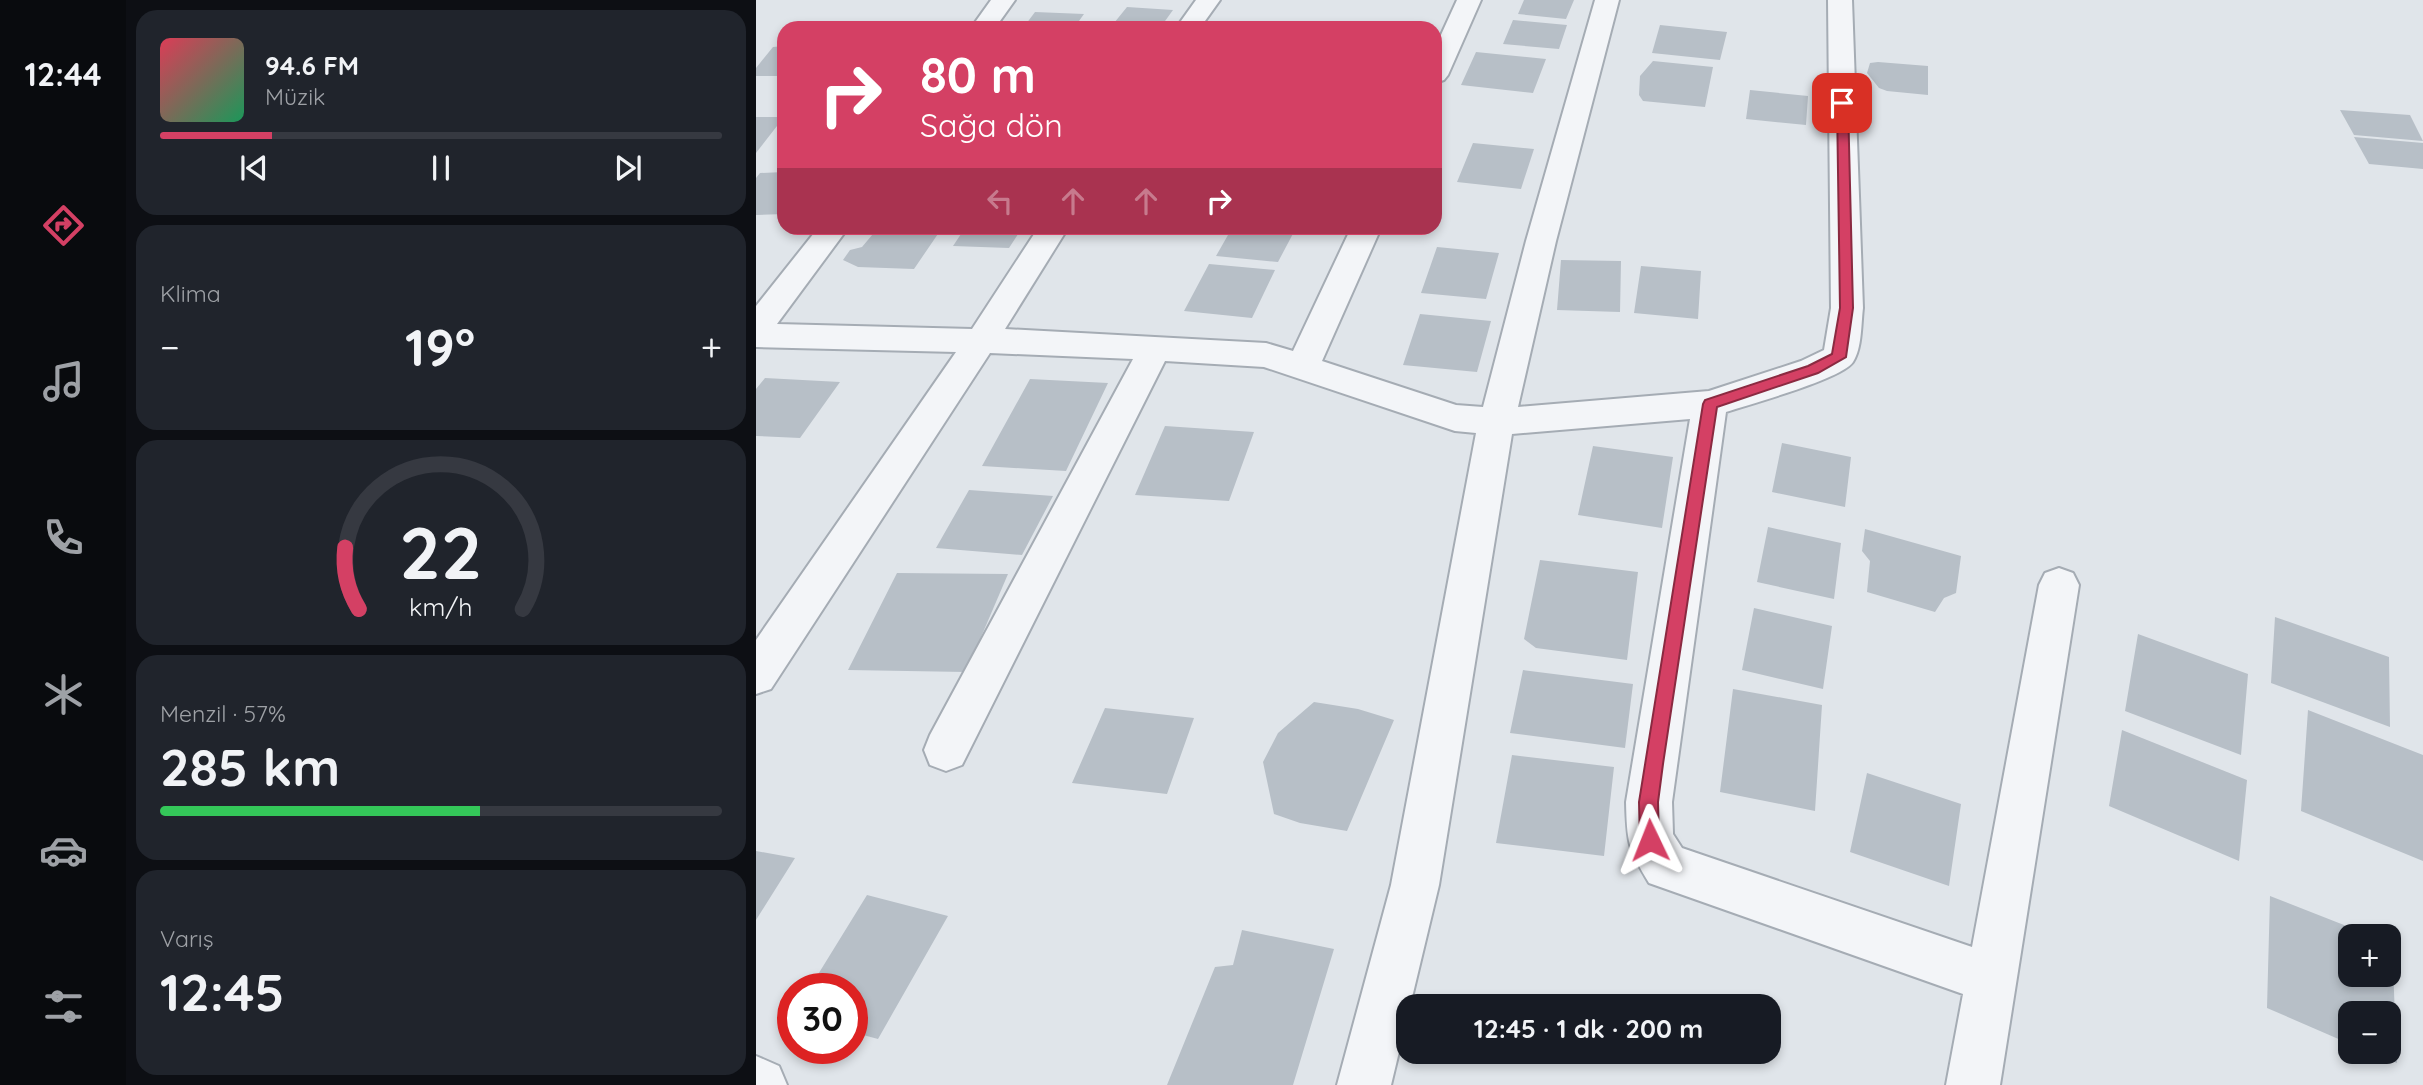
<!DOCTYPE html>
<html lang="tr">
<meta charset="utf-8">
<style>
:root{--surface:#171b24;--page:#20242c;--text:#f1f3f6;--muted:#9ea1a6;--line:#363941;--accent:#d44064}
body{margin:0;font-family:Quicksand,sans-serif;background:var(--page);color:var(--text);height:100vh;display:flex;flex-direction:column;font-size:26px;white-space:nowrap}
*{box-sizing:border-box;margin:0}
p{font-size:23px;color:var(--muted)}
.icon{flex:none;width:38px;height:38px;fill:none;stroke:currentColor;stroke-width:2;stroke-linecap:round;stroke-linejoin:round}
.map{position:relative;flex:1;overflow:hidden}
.details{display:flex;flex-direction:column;gap:10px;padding:10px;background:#0d0f14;width:630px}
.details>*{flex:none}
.banner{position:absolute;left:21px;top:21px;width:665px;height:214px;border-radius:21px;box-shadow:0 4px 10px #0003;background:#d44064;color:#fff;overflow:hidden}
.fabs{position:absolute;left:1582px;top:924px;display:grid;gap:14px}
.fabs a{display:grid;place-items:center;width:63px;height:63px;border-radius:14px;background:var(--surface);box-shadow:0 4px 10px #0003;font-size:35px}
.speed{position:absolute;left:21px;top:973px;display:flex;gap:14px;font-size:35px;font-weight:700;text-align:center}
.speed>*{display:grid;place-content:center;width:91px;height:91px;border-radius:50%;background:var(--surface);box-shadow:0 4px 10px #0003;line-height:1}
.speed .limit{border:10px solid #d22;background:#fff;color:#111}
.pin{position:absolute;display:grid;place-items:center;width:60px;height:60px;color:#fff;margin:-30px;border-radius:14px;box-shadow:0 4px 10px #0006}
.me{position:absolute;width:77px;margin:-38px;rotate:358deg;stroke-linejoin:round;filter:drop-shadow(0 0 5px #0008)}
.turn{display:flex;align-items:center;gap:24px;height:147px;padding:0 28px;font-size:32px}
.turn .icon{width:91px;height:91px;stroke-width:2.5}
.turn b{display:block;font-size:49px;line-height:60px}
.lanes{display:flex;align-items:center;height:66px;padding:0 28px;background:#0003;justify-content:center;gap:35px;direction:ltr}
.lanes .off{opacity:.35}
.big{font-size:52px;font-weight:800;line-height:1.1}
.details .widget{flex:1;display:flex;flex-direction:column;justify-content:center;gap:10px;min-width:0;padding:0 24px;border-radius:21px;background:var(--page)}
.details .dial{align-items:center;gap:0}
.dial svg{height:182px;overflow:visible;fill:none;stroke:var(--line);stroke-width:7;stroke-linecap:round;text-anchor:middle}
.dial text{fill:var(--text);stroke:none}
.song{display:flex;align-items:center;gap:21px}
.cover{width:84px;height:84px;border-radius:10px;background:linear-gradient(135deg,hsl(350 70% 55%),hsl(150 70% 35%))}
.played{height:7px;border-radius:4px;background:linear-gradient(90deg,var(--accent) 20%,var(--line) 20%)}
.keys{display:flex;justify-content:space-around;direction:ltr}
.heat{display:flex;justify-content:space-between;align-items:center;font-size:38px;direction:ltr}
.charge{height:10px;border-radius:5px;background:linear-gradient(90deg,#34c759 57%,var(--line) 0)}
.trip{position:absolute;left:640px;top:994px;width:385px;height:70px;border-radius:21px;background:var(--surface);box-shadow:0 4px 10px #0003;font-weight:800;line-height:70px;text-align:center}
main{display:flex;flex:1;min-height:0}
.menu{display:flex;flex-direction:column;width:126px;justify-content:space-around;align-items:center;background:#090b0e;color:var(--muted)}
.menu .icon{width:49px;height:49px}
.menu .active{color:var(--accent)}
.menu b{font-size:32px;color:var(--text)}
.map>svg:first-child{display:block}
</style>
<main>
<nav class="menu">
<b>12:44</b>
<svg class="icon active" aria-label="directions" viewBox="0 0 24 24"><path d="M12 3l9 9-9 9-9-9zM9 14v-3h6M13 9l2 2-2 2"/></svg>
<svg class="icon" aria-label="music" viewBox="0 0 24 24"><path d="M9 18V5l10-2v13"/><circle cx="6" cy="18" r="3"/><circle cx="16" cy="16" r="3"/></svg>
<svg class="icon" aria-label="phone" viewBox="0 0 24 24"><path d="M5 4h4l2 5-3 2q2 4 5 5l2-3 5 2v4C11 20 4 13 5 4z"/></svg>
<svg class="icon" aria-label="climate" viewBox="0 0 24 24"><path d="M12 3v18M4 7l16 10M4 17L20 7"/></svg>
<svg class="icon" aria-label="car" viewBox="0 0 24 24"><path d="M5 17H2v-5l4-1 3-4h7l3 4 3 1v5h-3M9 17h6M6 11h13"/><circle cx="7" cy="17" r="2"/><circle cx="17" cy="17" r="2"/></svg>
<svg class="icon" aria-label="filters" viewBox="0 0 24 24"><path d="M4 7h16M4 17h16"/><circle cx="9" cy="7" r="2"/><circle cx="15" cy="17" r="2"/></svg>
</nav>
<section class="details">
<div class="widget">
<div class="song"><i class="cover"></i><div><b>94.6 FM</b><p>Müzik</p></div></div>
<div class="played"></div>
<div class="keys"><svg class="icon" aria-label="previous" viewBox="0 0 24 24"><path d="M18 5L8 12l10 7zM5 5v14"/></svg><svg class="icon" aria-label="pause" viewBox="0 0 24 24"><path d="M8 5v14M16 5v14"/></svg><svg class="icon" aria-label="next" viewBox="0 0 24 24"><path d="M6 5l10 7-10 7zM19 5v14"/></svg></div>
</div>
<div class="widget"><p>Klima</p>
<div class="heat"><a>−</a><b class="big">19°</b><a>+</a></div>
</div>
<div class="widget dial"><svg viewBox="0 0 100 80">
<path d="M14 69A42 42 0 1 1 86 69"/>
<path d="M14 69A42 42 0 0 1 8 42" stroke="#d44064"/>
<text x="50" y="56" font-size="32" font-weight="700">22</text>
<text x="50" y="72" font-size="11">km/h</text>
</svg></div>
<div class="widget"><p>Menzil · 57%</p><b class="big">285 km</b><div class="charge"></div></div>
<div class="widget"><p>Varış</p><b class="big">12:45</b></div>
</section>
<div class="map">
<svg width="1667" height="1085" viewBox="0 0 1667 1085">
<rect width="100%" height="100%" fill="#e0e5ea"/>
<path fill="#b7bfc7" d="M768 0H818L810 19 762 14Z
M371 7 417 10 404 28H354Z
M279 12 328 14 318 28H267Z
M757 20 811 25 803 49 747 44Z
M904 25 971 32 964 60 896 53Z
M28 46V76H0V68L17 47Z
M720 52 790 59 777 93 705 85Z
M897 61 957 67 949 107 887 101 883 95 884 76Z
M1122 62 1172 66V95L1131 91 1123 88 1111 73 1114 63Z
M994 90 1052 96 1050 125 990 119Z
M1584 110 1654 115 1667 141 1598 135Z
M0 117H28L0 153Z
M1598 137 1667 143V169L1613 164Z
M717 143 778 149 765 189 701 182Z
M28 172V214L0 215V178L4 173Z
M122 228H186L158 269 102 267 87 260 94 250 106 247Z
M209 228H266L253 248 197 246Z
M476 228H540L522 262 460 256Z
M681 247 743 253 730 299 665 293Z
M805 260 865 261 864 312 801 310Z
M453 264 519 270 496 318 428 311Z
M885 266 945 271 942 319 878 313Z
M664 314 735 321 721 372 647 365Z
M9 378 84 382 44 438 0 436V389Z
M274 379 352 383 310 471 226 466Z
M409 426 498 432 473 501 379 495Z
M1026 443 1095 457 1089 507 1016 492Z
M837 446 917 457 906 528 822 515Z
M213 490 297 496 266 555 180 548Z
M1012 527 1085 543 1078 599 1001 582Z
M1109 529 1205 556 1200 593 1188 598 1179 612 1111 592 1114 561 1106 551Z
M784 560 882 572 871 660 780 648 768 639Z
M141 573 252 574 210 672 92 670Z
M998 608 1076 626 1067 689 986 670Z
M1519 617 1633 657 1634 727 1515 683Z
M1382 634 1492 674 1485 755 1369 711Z
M767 670 877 684 869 748 754 733Z
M977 689 1066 705 1059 811 964 792Z
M558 702 602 709 638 720 591 831 544 823 518 814 507 762 522 733Z
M349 708 438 718 411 794 316 783Z
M1552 710 1667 755V861L1545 811Z
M1366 730 1491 780 1483 861 1353 806Z
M756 755 858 767 848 856 740 843Z
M1111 773 1205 804 1193 886 1094 852Z
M0 851 39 858 0 920Z
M111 895 192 916 122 1039 96 1032V989H53Z
M1514 896 1616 936H1594V975H1633V943L1636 944 1641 1063 1614 1052H1633V1013H1594V1044L1511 1008Z
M486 930 578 949 537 1085H411L459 967 477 965Z"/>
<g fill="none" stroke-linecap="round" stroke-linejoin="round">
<defs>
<path id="minor" d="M235 0H259L239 28H215Z
M440 0H464L444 28H420Z
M701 0H725L692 75 688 80 679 83V48Z
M839 0H863L800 241 762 407 953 391 1045 361 1068 350 1075 308 1072 0H1096L1107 308C1105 324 1106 348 1097 362 1086 379 994 404 970 412L916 802 917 834 926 848 1216 947 1283 585 1289 573 1303 568 1317 573 1323 585 1244 1085H1190L1207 994 893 883C872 848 871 843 870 802L934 419 756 434 683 885 635 1085H581L635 885 720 433 699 431 508 367 409 361 206 765 190 771 174 765 168 750 174 735 377 359 234 353 15 689 0 694V640L200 352 0 347V306L62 228H92L21 324 216 329 282 228H312L249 329 510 343 537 351 595 228H625L566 361 700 405 727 407 770 241Z
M0 1056 23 1066 31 1085H0Z"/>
</defs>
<use href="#minor" stroke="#a5acb4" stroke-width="4"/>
<use href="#minor" fill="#f3f5f8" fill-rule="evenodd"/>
</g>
<path fill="#d44064" stroke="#8a2a41" stroke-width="2" d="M1086 99 1092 103 1097 308 1090 357 1062 373 961 407 907 764 902 802 903 840 901 847 894 850 887 847 884 840 883 802 947 404 949 400 1052 366 1076 354 1084 308 1081 103Z"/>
</svg>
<div class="fabs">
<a>+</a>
<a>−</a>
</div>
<div class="speed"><div class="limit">30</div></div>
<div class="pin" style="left:1086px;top:103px;background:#d93025"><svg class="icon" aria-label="arrive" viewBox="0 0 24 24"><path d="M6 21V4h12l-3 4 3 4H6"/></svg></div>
<svg class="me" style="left:894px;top:840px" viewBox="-20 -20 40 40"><path d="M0-17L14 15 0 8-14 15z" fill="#d44064" stroke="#fff" stroke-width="4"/></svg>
<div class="trip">12:45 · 1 dk · 200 m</div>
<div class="banner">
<div class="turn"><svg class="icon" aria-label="right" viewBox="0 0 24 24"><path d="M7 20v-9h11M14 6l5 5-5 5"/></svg><div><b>80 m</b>Sağa dön</div></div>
<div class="lanes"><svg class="icon off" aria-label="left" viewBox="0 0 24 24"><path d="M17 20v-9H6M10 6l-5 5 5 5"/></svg><svg class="icon off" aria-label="ahead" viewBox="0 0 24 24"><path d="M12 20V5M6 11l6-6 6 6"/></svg><svg class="icon off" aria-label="ahead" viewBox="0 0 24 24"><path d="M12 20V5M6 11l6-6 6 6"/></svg><svg class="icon" aria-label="right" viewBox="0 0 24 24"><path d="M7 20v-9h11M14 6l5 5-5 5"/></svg></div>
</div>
</div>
</main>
